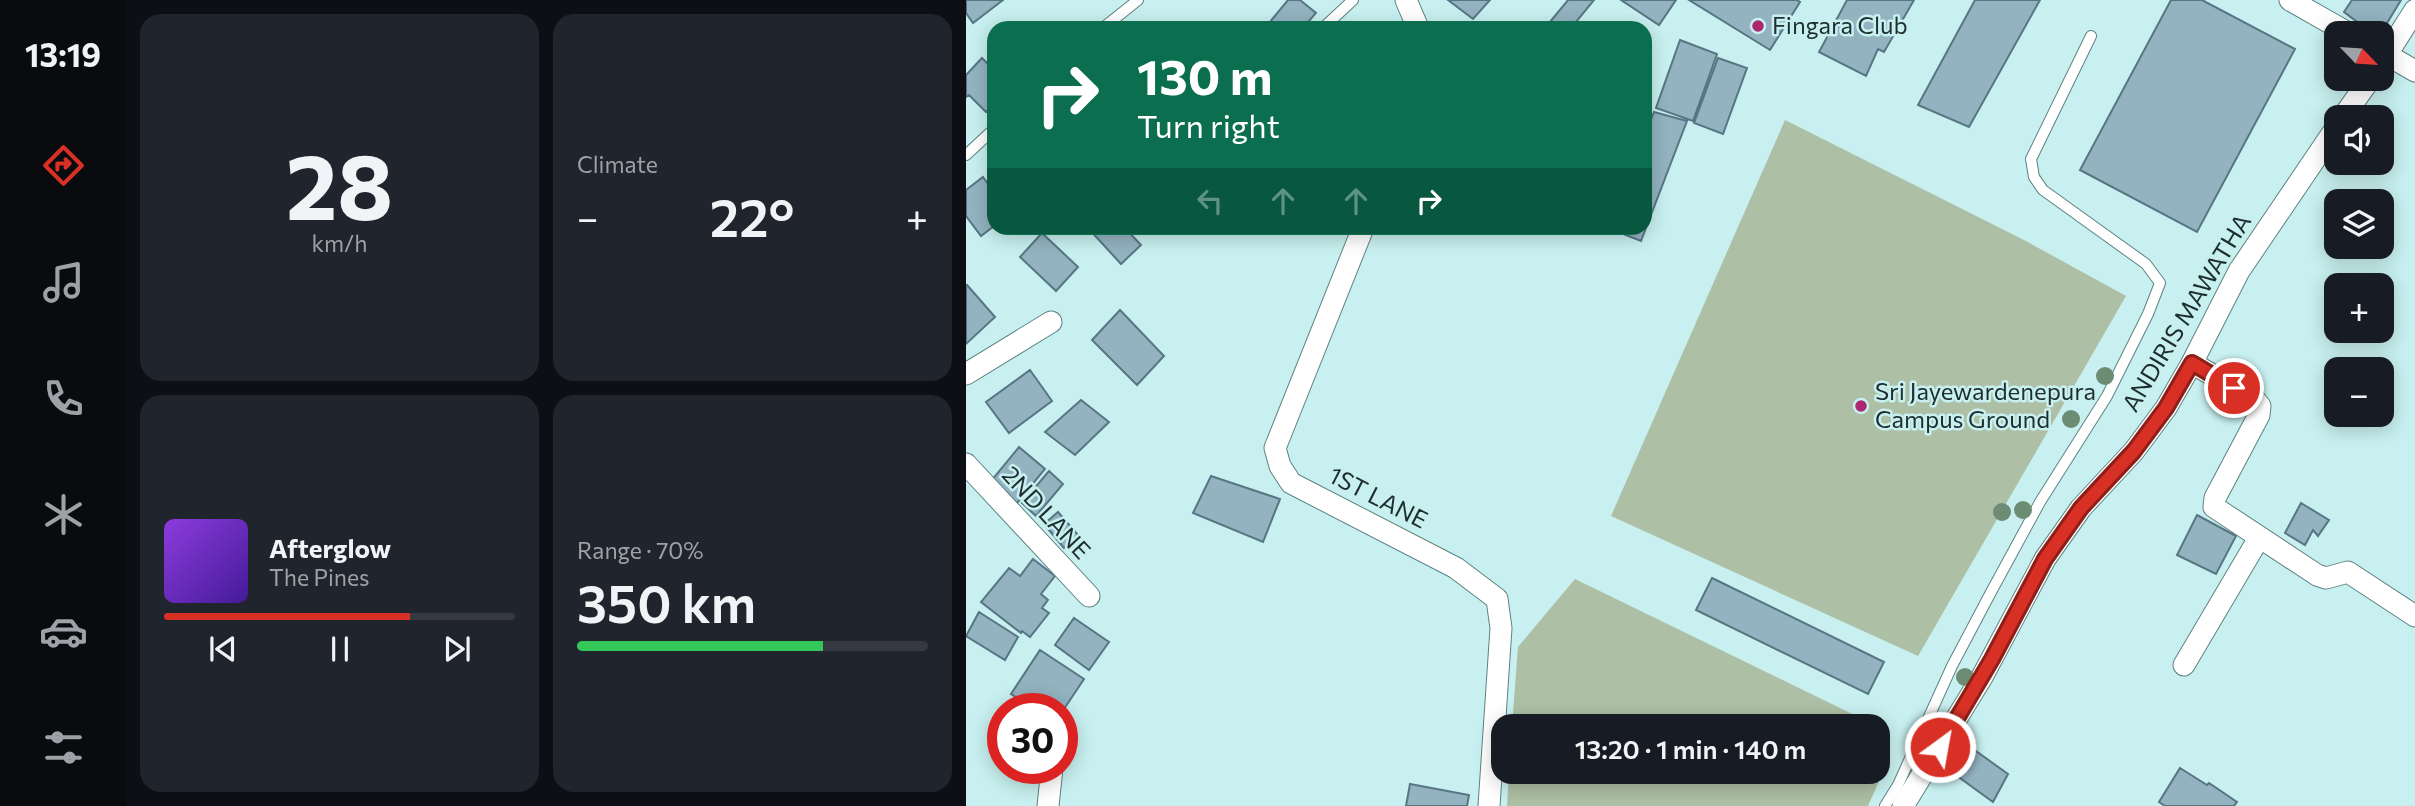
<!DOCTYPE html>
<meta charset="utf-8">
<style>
:root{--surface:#171b24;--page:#20242c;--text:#f1f3f6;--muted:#9ea1a6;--line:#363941;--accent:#d93025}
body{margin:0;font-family:Commissioner,sans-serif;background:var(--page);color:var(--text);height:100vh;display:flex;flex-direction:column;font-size:26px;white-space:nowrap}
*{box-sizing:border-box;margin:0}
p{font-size:23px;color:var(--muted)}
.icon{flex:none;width:38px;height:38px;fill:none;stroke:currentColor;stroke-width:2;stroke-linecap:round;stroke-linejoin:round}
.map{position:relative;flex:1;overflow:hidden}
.sheet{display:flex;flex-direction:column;gap:14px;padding:14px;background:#0d0f14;width:840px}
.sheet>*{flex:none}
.banner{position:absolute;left:21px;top:21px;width:665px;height:214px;border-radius:21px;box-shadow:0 4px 18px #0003;background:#0b6e4f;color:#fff;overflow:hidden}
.needle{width:46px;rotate:115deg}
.fabs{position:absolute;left:1358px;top:21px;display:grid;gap:14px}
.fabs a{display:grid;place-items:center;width:70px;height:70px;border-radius:14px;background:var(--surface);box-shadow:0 4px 18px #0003;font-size:35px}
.speed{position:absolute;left:21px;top:693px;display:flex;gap:14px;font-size:35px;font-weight:700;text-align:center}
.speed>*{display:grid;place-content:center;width:91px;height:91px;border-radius:50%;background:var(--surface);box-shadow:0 4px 18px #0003;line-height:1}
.speed .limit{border:10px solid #d22;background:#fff;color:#111}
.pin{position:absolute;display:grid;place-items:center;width:60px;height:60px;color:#fff;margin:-30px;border:4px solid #fff;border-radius:50%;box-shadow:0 2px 7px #0007}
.me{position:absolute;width:77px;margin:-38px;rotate:32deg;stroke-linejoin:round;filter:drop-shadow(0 0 5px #0008)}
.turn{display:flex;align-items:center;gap:24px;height:147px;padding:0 35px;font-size:32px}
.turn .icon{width:91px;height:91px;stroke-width:2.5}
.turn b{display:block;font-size:49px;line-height:60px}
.lanes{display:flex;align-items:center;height:66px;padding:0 35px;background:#0003;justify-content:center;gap:35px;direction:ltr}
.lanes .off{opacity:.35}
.big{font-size:52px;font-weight:600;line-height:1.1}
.sheet .widget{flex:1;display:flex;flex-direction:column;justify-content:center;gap:10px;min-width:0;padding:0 24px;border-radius:21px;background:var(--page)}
.sheet .dial{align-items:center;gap:0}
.dial b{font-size:91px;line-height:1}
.song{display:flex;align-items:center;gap:21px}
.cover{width:84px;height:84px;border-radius:10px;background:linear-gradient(135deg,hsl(270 70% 55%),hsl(260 70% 35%))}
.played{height:7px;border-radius:4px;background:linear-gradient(90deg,var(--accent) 70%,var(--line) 70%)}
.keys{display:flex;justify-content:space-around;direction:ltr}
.heat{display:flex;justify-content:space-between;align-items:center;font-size:38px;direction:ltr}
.charge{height:10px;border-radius:5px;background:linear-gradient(90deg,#34c759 70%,var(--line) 0)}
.sheet .tiles{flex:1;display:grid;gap:14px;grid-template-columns:repeat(2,1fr)}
.trip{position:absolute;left:525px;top:714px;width:399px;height:70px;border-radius:21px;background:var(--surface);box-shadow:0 4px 18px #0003;font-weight:600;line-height:70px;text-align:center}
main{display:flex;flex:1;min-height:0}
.tab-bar{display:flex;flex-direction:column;width:126px;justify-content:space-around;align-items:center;background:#090b0e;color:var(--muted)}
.tab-bar .icon{width:49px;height:49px}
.tab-bar .current{color:var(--accent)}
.tab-bar b{font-size:32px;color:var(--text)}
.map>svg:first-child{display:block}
</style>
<main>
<nav class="tab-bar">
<b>13:19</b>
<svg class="icon current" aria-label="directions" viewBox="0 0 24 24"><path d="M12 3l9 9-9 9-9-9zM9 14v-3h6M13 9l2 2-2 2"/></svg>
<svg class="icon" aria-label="music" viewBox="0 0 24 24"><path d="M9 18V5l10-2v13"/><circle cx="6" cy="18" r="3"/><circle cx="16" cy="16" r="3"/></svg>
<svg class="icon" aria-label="phone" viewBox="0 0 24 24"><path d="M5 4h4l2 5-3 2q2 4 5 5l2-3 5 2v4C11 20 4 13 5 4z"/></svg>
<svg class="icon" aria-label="climate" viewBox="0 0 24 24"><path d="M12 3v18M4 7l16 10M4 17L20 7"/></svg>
<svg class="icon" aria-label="car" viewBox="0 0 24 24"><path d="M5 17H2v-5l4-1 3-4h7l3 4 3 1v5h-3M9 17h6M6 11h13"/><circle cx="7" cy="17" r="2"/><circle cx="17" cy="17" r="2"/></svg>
<svg class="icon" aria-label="filters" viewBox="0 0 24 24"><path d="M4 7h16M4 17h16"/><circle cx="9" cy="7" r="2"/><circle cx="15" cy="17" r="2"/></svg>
</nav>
<section class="sheet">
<div class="tiles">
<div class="widget dial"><b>28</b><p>km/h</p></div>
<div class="widget"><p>Climate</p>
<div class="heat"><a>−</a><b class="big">22°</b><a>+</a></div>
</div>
<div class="widget">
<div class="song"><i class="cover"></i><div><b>Afterglow</b><p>The Pines</p></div></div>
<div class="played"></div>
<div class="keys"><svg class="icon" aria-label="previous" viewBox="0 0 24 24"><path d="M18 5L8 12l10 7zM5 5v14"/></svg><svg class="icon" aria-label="pause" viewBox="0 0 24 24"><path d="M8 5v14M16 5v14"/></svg><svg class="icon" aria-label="next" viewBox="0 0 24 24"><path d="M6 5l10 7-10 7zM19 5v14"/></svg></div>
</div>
<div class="widget"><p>Range · 70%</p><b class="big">350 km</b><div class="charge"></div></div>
</div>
</section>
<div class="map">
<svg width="1449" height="806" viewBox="0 0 1449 806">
<rect width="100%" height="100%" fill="#c8f0f0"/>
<path fill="#adbfa4" d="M819 120 1058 240 1160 296 952 656 645 516Z
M609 579 911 726H546L552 647Z
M912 727 922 732 917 772 902 806H541L543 772H912Z"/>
<path fill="#93b3c1" stroke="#577683" stroke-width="2" d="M0 0H37L7 23 0 13Z
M322 0H334L350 13 337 28H299Z
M482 0H524L507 19Z
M602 0H628L605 28H579Z
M655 0H710L693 25Z
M723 0H831L834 2 804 50Z
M881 0H948L918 52 912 49 900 76 853 52Z
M1009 0H1074L1003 127 952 105Z
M1205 0H1236L1329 49 1231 232 1114 170Z
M1386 0H1435L1415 33H1406L1378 12Z
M714 40 751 54 727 121 690 108Z
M16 58 28 70V104L20 112 3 95 0 97V75Z
M752 58 781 68 757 134 728 123Z
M688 112 721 121 675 241 642 228H679V135Z
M17 177 28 192V226L15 236 0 216V190Z
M122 228H159L175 245 155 264Z
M76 233 112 267 90 291 54 257Z
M1 285 29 317 0 344V286Z
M154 310 198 356 171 385 126 340Z
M64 370 86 401 43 433 20 402Z
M115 400 143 422 109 455 79 432Z
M53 447 79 469 51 503 25 481Z
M83 471 97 484 70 516 56 503Z
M245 476 314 499 297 542 227 513Z
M1335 503 1363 520 1352 536 1347 530 1339 545 1319 533Z
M92 512 113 536 98 548 78 524Z
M1231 515 1270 536 1250 574 1211 555Z
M67 559 89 576 75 594 82 600 76 608 83 613 64 637 56 631 55 633 15 602 43 568 54 576Z
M746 578 918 662 902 694 730 610Z
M13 612 52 637 39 660 0 636Z
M108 618 143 642 123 670 89 645Z
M74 650 118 679 96 712V709H68L45 694Z
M1003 746 1042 774 1027 802 983 770Z
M1214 768 1241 785 1243 783 1271 802 1268 806H1199L1193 802Z
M444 784 503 795 501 806H440Z"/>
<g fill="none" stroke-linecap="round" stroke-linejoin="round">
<defs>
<path id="service" d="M137 28 172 0
M357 28 387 0
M0 155 28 129
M919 806 932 785 986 666 1024 594 1074 502 1141 396 1182 314 1194 283 1180 264 1077 190 1068 177 1065 159 1125 36"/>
<path id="minor" d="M440 0 452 28
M1324 0 1382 33
M1416 52 1449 71
M1416 62 1449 10
M1377 117 1404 79
M397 228 309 448 314 466 325 483 490 568 531 599 535 628 523 806
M1226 363 1289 400 1294 406 1293 415 1249 498 1248 507 1351 575 1360 578 1382 572 1449 616
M0 374 85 322
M0 464 123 596
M1218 665 1293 538
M82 806 86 768
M937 806 1016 677 1079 559 1115 508 1168 451 1200 408 1226 363 1273 271 1370 128"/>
</defs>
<use href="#service" stroke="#5e8282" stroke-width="12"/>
<use href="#minor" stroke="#5e8282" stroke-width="23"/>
<use href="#service" stroke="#fff" stroke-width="10"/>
<use href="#minor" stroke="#fff" stroke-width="21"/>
</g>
<g fill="#6c8d73">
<circle cx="1139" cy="376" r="9"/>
<circle cx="1105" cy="419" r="9"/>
<circle cx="1057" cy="510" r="9"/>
<circle cx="1036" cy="512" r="9"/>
<circle cx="999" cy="677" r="9"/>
</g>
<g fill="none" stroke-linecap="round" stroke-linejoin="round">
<defs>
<path id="route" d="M974 747 1026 659 1079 559 1115 508 1168 451 1200 408 1226 363 1268 388"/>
</defs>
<use href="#route" stroke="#8d1f18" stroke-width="18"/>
<use href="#route" stroke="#d93025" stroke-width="12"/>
</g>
<g fill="#ab2770" stroke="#c8f0f0" stroke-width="2.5">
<circle cx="792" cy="26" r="7"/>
<circle cx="895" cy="406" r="7"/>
</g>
<g text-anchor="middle" stroke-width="5" stroke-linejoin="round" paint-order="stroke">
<g font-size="24" fill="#1e2e2e" stroke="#c8f0f0" text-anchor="start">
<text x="806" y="34">Fingara Club</text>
<text x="909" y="400">Sri Jayewardenepura<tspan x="909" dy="28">Campus Ground</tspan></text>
</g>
<g font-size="24" fill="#1e2e2e" stroke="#c8f0f0">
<text transform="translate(1221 313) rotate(-59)" y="8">ANDIRIS MAWATHA</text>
<text transform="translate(412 498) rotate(27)" y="8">1ST LANE</text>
<text transform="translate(80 513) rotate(47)" y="8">2ND LANE</text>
</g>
</g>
</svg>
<div class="fabs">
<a><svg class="needle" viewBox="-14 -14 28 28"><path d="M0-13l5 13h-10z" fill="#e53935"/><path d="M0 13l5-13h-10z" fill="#9ea1a6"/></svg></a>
<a><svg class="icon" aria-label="sound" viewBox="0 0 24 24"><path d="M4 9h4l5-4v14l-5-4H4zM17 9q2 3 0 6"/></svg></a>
<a><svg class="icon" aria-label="layers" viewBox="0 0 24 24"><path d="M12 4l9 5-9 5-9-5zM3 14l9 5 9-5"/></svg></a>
<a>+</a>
<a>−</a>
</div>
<div class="speed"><div class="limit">30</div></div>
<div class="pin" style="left:1268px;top:388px;background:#d93025"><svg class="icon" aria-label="arrive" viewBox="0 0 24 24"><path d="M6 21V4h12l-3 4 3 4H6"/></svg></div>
<svg class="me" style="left:974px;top:747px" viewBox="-20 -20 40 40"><circle r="17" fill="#d93025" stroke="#fff" stroke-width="3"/><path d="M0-11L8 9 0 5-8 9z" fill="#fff"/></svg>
<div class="trip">13:20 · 1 min · 140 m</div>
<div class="banner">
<div class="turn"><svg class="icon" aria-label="right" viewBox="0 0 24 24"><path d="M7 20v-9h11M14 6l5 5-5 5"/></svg><div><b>130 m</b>Turn right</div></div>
<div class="lanes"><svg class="icon off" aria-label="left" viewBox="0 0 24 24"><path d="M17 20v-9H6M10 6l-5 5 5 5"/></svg><svg class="icon off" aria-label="ahead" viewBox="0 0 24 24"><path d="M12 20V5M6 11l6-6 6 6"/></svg><svg class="icon off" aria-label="ahead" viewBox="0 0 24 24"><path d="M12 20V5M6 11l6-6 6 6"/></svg><svg class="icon" aria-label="right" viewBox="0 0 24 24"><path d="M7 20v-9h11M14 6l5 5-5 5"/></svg></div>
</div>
</div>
</main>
